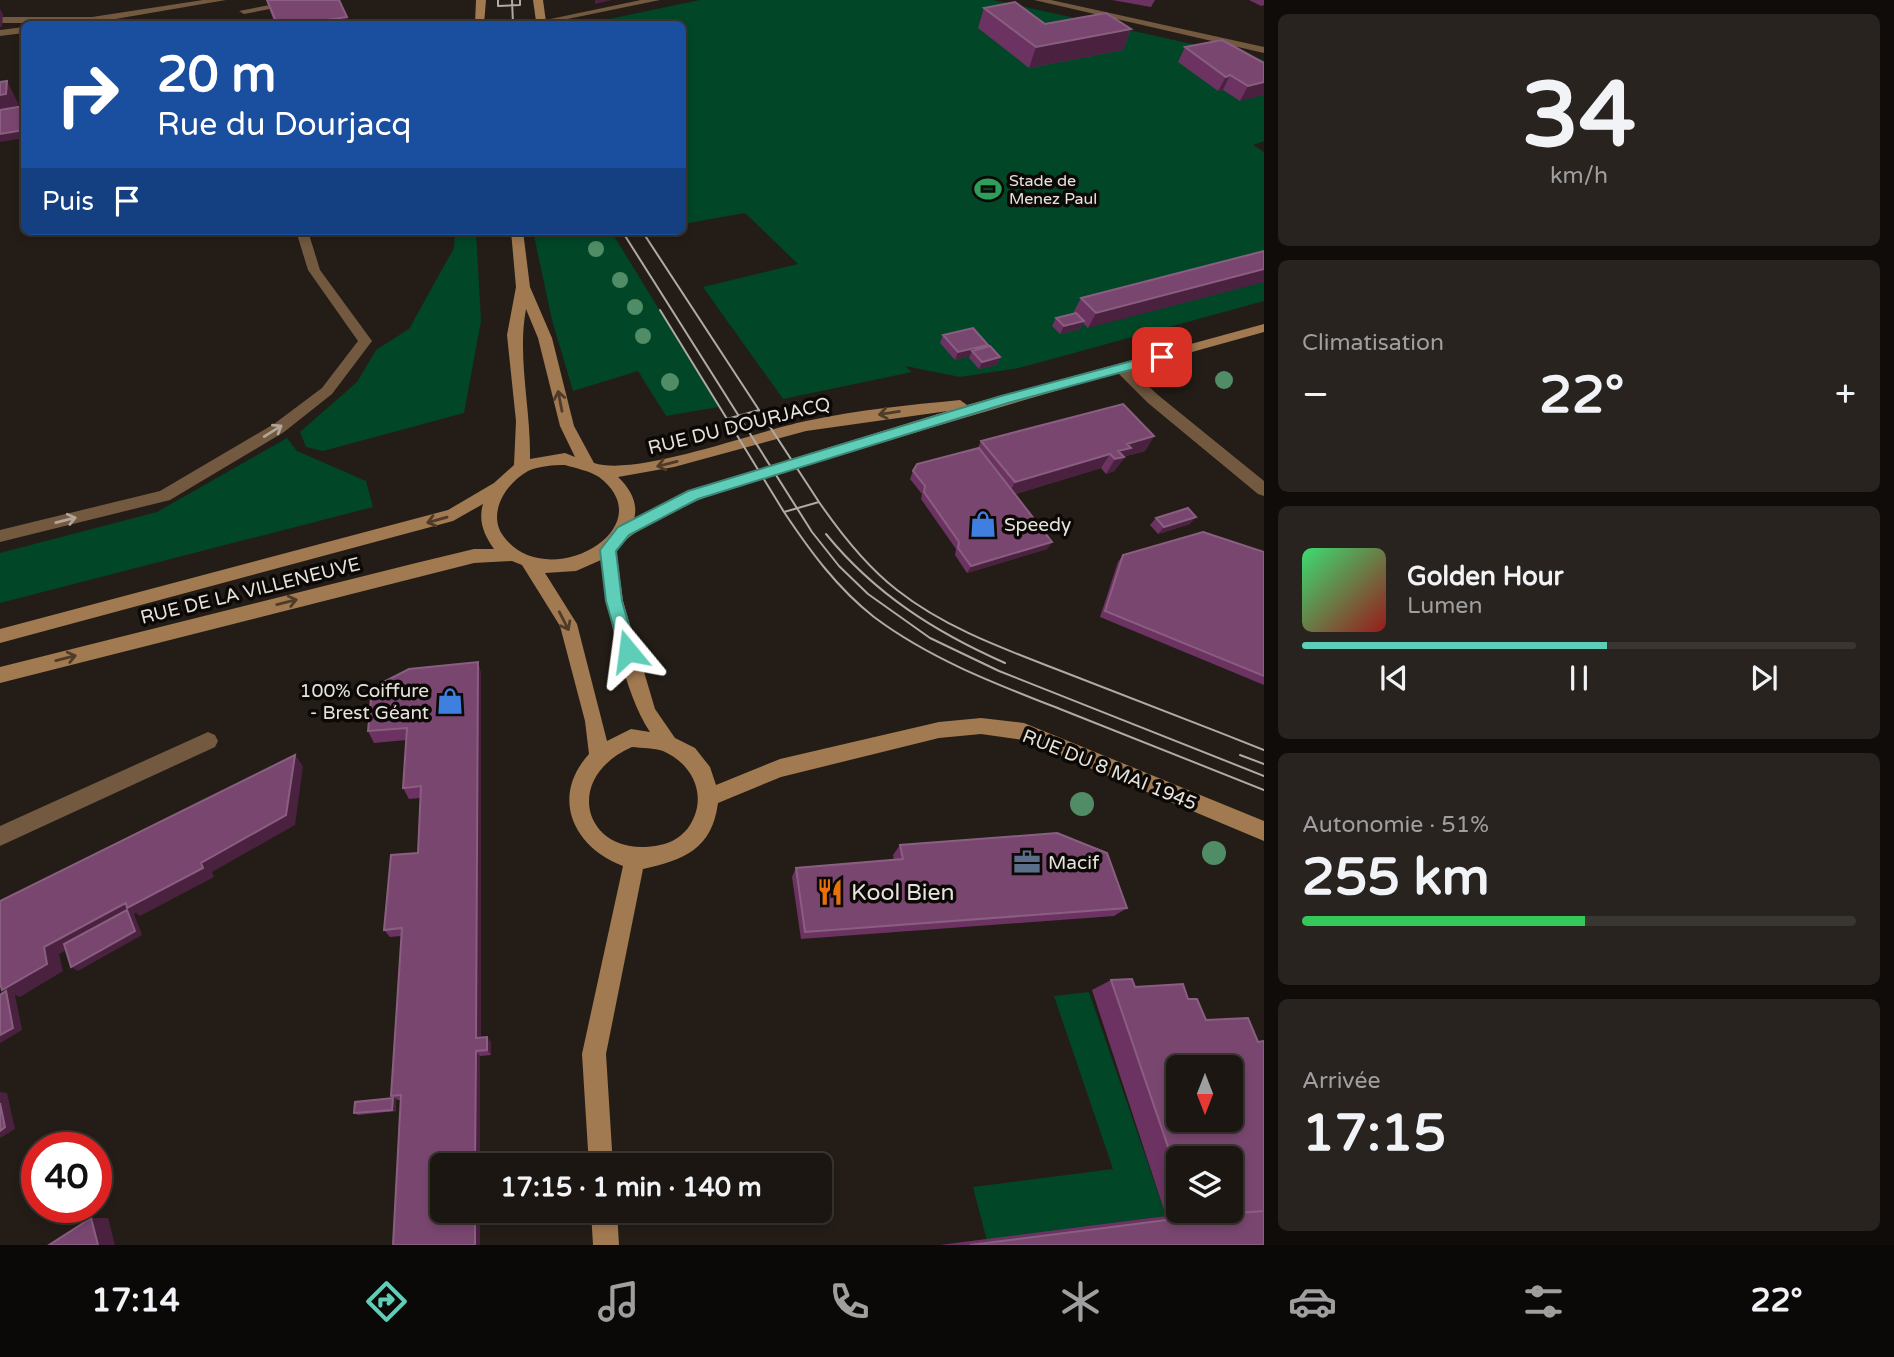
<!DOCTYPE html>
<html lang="fr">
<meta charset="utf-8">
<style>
:root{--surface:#1b1611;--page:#28231f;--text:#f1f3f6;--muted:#a09f9f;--line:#393531;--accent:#5eceb8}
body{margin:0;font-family:"Varela Round",sans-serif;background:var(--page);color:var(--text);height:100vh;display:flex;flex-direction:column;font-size:26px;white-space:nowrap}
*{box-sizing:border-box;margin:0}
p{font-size:23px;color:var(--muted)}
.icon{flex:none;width:38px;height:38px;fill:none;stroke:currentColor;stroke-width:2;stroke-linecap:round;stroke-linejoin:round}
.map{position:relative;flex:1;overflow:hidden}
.sheet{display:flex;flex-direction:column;gap:14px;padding:14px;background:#0f0c09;width:630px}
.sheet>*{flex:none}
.guide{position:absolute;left:21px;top:21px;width:665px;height:214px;border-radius:10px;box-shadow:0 4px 10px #0003,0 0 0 2px var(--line);background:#1a4fa0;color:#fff;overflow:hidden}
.needle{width:46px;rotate:180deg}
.tools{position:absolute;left:1166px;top:1055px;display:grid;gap:14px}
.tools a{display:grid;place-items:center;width:77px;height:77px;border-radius:10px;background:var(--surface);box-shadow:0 4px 10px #0003,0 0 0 2px var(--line);font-size:35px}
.speed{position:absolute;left:21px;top:1132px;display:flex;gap:14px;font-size:35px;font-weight:700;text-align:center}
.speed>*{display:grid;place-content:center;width:91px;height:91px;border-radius:50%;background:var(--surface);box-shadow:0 4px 10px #0003,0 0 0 2px var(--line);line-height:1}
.speed .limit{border:10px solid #d22;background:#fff;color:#111}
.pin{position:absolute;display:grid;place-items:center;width:60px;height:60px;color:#fff;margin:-30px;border-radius:14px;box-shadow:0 4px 10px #0006}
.me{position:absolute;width:77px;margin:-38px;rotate:344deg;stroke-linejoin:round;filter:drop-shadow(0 0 5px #0008)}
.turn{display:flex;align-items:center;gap:24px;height:147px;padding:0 21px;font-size:32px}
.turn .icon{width:91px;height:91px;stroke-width:2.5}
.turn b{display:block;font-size:49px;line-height:60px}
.then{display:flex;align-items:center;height:66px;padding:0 21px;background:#0003;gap:14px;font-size:26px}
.big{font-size:52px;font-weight:800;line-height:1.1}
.sheet .card{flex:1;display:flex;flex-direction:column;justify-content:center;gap:10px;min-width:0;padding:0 24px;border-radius:10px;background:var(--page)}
.sheet .dial{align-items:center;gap:0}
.dial b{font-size:91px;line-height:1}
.song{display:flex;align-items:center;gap:21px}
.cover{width:84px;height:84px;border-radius:10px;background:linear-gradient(135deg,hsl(140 70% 55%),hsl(0 70% 35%))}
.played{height:7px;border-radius:4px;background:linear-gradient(90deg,var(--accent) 55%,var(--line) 55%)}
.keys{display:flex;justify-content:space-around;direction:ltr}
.heat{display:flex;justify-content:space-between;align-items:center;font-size:38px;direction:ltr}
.charge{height:10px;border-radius:5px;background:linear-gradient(90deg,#34c759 51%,var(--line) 0)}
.trip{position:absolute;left:430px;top:1153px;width:402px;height:70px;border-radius:10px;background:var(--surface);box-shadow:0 4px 10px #0003,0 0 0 2px var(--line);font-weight:800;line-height:70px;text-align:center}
.tabs{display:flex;height:112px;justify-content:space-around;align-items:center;background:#0b0907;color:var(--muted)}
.tabs .icon{width:49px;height:49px}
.tabs .on{color:var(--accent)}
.tabs b{font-size:32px;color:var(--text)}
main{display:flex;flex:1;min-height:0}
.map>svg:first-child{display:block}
</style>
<main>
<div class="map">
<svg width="1264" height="1245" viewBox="0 0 1264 1245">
<rect width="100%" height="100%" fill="#241d17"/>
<path fill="#004627" d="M700 0H993L1264 60V141L1253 145 1264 152V301L1019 368 960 377 905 366 912 372 783 399 703 287 798 264 745 213 683 224 682 24H585Z
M455 231H476L481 321 464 413 323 451 306 447 300 432 357 382 376 350 409 329 454 248Z
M533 231H611L719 407 666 416 638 371 573 391 552 320Z
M287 438 297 451 366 481 373 507 0 603V553L157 512Z
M1089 992 1166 1216 987 1241 973 1187 1113 1169 1054 996Z"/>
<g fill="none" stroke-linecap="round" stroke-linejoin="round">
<path fill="#725940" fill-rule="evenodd" d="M203 0H226L92 23H0V17H92Z
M296 0H318L244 14 239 11Z
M24 27V33L0 36V30Z
M296 231H308L320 270 372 341 332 394 284 432 170 500 0 542V530L160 491 274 424 322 388 358 341 308 270Z"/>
<path fill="#725940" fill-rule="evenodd" d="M641 0H660L543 24 536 22Z
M1034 0H1051L1264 47V53Z
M1122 364 1127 366 1158 395 1264 481V496L1258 494 1148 403 1117 372V366Z
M208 732 215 735 218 741 215 747 0 846V826Z"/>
<path fill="#a27a51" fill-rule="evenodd" d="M476 0H486L484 24H475Z
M533 0H543L546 22 543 24H532L536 21Z
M511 231H523L530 287 552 338 574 426 594 463C637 477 757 431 806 421 857 410 909 405 960 400L967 405 1264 324V332C1120 372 977 413 834 457 770 477 662 501 616 549L623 601 655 709 675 738 695 748 710 767 716 785 780 759 939 722 981 718 1024 723 1264 821V841L1023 740 981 734 939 738 781 777 718 803C712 849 684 860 643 869L606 1054 613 1166H589L582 1054 623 866C573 847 550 797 589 754L585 721 560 626 522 565 512 561 474 563 0 683V667L416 563 474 549H494C484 535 478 521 483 504L453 521 0 643V629L448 510 494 483 514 465 516 421 507 335 516 287ZM526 309 538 338 560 426 575 457 565 453 530 459C531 409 517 357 526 309ZM948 411 687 491 634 519C639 503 629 487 618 477L674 467 806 431ZM565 465C575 468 590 471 599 477 666 528 547 595 504 537 486 514 506 483 528 471 539 466 553 465 565 465ZM601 560C606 606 624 694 650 732L631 729 607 741 577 624 545 573 576 571ZM632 747C642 748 654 748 663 751 693 764 708 796 690 825 684 835 672 843 660 845 586 861 559 779 632 747Z
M591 1211H617L619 1245H593Z"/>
<path stroke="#afaaa5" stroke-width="2" d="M498 0V6L520 5V0
M512 0 513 24
M622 231 812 532 839 566 868 594 930 638 999 671 1264 776
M642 231 759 410 727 419 660 310
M759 410 819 502 784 512 727 419Z
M826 534C875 594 935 632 1005 663
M1264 750C1201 725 1138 701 1074 676 1013 652 949 631 897 590 866 566 841 534 819 502L784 512C810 551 837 588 874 617 930 659 996 684 1060 709 1128 736 1196 763 1264 790
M1240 755 1264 764"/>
</g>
<g fill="#508d66">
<circle cx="596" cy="249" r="8"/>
<circle cx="620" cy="280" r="8"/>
<circle cx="635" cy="307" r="8"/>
<circle cx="643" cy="336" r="8"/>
<circle cx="1224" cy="380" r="9"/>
<circle cx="670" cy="382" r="9"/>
<circle cx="1082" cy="804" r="12"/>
<circle cx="1214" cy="853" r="12"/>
</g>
<path fill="#6c3362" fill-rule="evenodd" d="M266 0H339L347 17 349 24H275Z
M1112 0H1155L1151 7Z
M1249 0H1264V5L1261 6Z
M984 8 1045 24 1131 29 1123 50 1029 68 978 28Z
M1185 47 1264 63 1240 101 1223 90 1218 91 1178 62Z
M1264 251 1088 328 1083 323 1080 329 1060 334 1052 326 1056 318 1073 313 1081 298Z
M943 335 988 345 987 347 1000 357 997 365 979 369 969 358 970 356 955 360 940 343Z
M1154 436 1145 451 1126 456 1114 471 1106 474 1101 468 1015 494 1052 542 1047 549 967 573 955 555 956 549 921 499 922 494 910 479 913 471 978 448 981 441Z
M1156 518 1190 524 1158 534 1150 525Z
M1264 552V685L1100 617 1118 562 1123 555Z
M478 662 481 674V1037L491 1042V1055L480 1056 401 1100H398L391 1096 401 936 390 937 384 930 418 853 420 798 409 799 403 788 406 740 374 743 368 731Z
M900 845 1127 908 1114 916 801 939 792 877 796 868 894 860 893 855Z
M1111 980 1135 987 1188 999 1206 1020 1258 1042 1264 1245H940L1166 1216 1092 990ZM1178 1158 1230 1211H1178Z
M393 1098 396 1100V1111L358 1115 354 1113Z"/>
<path fill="#4a223f" d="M595 0H612L595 4Z
M0 9 3 14 2 27H0Z
M347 17 349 24H301Z
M1131 29 1123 50 1029 68 1036 47Z
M1230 75 1223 90 1218 91 1226 77Z
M7 81 18 103V115L0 118V95Z
M1264 82V95L1240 101 1248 86Z
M24 130V138L0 142V134Z
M1264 269V282L1088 328 1096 313Z
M1084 321 1080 329 1060 334 1064 326Z
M988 345 985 352 972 351 970 356 955 360 958 352Z
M1000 357 997 365 979 369 982 362Z
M1154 436 1145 451 1126 456 1114 471 1106 474 1115 459 1118 451 1127 444Z
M1110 454 1101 468 1007 497 1015 482Z
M1196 517 1190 524 1158 534 1164 527Z
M1052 542 1047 549 967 573 971 566Z
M478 662 481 674V1043L476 1038Z
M295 755 303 766 295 825 212 872 214 877 140 916 136 913 134 914 142 935 78 971 71 967 130 917 59 954 63 971 20 997 15 995 22 1030 0 1043V1035L6 992 2 990 44 947 201 863Z
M487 1037 491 1042V1055L487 1050Z
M476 1051 480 1056V1166H475Z
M0 1092 7 1093 15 1129 0 1138Z
M393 1098 396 1100V1111L392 1110Z
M475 1211H480V1245H475Z
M91 1218H108L115 1245H98Z"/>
<path fill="#79466f" stroke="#8a5e81" stroke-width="2" fill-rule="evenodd" d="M267 0H339L347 17 301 24H277Z
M1015 2 1045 24 1106 13 1131 29 1036 47 984 8Z
M1222 40 1264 63V82L1248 86 1230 75 1226 77 1185 47Z
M7 81 6 94 0 95V82Z
M24 106V130L0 134V110Z
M1264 251V269L1096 313 1081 298Z
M1076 313 1084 321 1064 326 1056 318Z
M973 328 988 345 958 352 943 335Z
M990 346 1000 357 982 362 972 351Z
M1123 404 1154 436 1127 444 1131 448 1118 451 1124 457 1115 459 1110 454 1015 482 981 441Z
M979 448 1052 542 971 566 958 548 959 542 924 492 925 486 913 471 917 464Z
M1188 508 1196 517 1164 527 1156 518Z
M1203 532 1264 552V676L1105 611 1123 555Z
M478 662 476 1038 487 1037V1050L476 1051 475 1166H443V1211H475V1245H393L401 1095 391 1096 402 928 384 930 391 855 418 853 421 786 403 788 407 728 368 731 372 688 409 669Z
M295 755 286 815 201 863 203 868 127 908 126 903 120 906 44 947 47 964 2 990 0 983V901Z
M1057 833 1107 853 1127 908 805 932 796 868 903 859 900 845Z
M127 910 135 931 71 967 64 944Z
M1132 979 1135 987 1183 984 1188 999H1197L1206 1020 1248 1018 1258 1042 1264 1041V1211L1191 1216 1190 1211H1230V1158H1178V1176L1111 980ZM1178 1068H1230V1120H1178Z
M6 991 13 1028 0 1035V995Z
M393 1098 392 1110 354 1113 355 1102Z
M0 1103 5 1127 0 1131Z
M1264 1211V1245H970L1198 1216Z
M91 1218 98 1245H49Z"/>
<defs><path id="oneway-shaft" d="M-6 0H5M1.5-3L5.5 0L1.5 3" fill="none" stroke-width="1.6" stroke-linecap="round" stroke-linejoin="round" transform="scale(1.75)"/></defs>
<g stroke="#4f3b28">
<use href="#oneway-shaft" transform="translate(560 401) rotate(-101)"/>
<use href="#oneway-shaft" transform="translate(889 413) rotate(171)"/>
<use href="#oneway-shaft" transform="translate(667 464) rotate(166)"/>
<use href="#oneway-shaft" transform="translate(437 520) rotate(164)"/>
<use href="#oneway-shaft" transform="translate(287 602) rotate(-14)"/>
<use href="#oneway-shaft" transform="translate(564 621) rotate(63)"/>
<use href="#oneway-shaft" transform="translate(66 658) rotate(-14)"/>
</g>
<g stroke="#b2a496">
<use href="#oneway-shaft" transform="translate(273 431) rotate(-32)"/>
<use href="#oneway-shaft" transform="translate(66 520) rotate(-14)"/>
</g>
<path fill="#5eceb8" stroke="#3d8678" stroke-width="2" d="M1162 353 1167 354V360L1008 403 698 499 629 535 616 551 622 601 636 651 634 656H622L606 601 600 550 618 527 688 491 1001 396Z"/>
<defs>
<symbol id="stadium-bare" viewBox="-9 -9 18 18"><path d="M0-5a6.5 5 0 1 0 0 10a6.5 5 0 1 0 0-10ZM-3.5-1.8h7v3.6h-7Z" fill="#2e9e5b" stroke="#0b0806" stroke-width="2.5" paint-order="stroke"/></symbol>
<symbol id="shop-bare" viewBox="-9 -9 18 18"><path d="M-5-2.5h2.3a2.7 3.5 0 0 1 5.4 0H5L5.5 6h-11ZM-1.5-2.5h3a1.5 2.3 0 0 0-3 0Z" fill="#3f7fe0" stroke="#0b0806" stroke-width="2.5" paint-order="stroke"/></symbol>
<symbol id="office-bare" viewBox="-9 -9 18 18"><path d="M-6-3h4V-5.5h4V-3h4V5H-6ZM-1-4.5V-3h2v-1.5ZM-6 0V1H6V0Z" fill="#5c6f8a" stroke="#0b0806" stroke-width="2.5" paint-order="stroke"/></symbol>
<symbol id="restaurant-bare" viewBox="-9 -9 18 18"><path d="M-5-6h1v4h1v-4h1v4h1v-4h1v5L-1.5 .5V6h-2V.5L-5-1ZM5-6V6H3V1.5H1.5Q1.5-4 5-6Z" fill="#e8710a" stroke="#0b0806" stroke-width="2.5" paint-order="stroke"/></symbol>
</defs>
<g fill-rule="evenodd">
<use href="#stadium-bare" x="969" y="170" width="38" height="38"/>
<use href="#shop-bare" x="964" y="505" width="38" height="38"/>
<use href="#shop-bare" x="431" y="682" width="38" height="38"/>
<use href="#office-bare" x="1008" y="843" width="38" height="38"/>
<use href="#restaurant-bare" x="811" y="873" width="38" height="38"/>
</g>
<g text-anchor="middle" stroke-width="7" stroke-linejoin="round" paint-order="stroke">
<g font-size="16" fill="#e6e2dd" stroke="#0b0806" text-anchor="start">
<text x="1009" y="186">Stade de<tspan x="1009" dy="18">Menez Paul</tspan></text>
</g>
<g font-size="19" fill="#e6e2dd" stroke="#0b0806">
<text transform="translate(739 425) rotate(-14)" y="7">RUE DU DOURJACQ</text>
<text transform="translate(250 590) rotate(-14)" y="7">RUE DE LA VILLENEUVE</text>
<text transform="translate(1110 769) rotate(22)" y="7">RUE DU 8 MAI 1945</text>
</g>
<g font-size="19" fill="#e6e2dd" stroke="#0b0806" text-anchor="start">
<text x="1004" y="531">Speedy</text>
<text x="429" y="697" text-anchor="end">100% Coiffure<tspan x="429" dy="22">- Brest Géant</tspan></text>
<text x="1048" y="869">Macif</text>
</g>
<g font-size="23" fill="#e6e2dd" stroke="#0b0806" text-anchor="start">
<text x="851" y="900">Kool Bien</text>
</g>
</g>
</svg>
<div class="tools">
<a><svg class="needle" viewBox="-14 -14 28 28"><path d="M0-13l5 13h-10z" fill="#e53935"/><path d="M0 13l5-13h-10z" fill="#a09f9f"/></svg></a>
<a><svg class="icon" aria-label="layers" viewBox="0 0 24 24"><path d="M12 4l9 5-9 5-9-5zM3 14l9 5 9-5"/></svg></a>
</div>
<div class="speed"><div class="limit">40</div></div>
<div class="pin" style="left:1162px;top:357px;background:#d93025"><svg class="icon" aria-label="arrive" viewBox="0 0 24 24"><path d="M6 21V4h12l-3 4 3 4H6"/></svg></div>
<svg class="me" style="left:628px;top:651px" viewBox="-20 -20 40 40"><path d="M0-17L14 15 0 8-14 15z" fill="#5eceb8" stroke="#fff" stroke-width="4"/></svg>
<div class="trip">17:15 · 1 min · 140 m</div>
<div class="guide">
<div class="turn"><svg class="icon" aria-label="right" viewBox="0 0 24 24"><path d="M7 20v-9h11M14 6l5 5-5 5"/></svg><div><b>20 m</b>Rue du Dourjacq</div></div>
<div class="then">Puis<svg class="icon" aria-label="arrive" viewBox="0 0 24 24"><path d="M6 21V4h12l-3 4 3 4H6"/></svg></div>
</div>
</div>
<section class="sheet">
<div class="card dial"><b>34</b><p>km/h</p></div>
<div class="card"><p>Climatisation</p>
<div class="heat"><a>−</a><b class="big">22°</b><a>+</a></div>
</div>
<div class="card">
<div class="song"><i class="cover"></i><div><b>Golden Hour</b><p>Lumen</p></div></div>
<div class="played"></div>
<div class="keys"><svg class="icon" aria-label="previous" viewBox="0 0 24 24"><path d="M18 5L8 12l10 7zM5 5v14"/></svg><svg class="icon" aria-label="pause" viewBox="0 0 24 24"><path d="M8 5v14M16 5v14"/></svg><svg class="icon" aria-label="next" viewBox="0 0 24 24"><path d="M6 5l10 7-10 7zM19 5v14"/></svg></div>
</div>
<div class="card"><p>Autonomie · 51%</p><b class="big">255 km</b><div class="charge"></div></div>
<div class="card"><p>Arrivée</p><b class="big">17:15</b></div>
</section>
</main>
<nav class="tabs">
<b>17:14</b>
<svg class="icon on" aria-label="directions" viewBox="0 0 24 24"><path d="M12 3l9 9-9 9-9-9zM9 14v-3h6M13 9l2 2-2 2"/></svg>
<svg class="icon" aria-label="music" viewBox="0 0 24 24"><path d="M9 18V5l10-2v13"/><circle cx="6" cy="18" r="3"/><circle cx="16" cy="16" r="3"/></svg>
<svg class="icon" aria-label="phone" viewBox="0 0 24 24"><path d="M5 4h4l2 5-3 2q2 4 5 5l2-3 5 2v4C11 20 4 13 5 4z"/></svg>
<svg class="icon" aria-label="climate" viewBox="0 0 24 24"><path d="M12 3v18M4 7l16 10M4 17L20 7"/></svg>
<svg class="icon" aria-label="car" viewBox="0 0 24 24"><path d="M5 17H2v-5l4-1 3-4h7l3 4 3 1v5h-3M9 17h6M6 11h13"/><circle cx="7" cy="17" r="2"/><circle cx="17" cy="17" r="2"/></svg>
<svg class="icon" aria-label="filters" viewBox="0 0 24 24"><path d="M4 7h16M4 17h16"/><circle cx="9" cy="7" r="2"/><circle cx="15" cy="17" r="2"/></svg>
<b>22°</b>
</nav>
